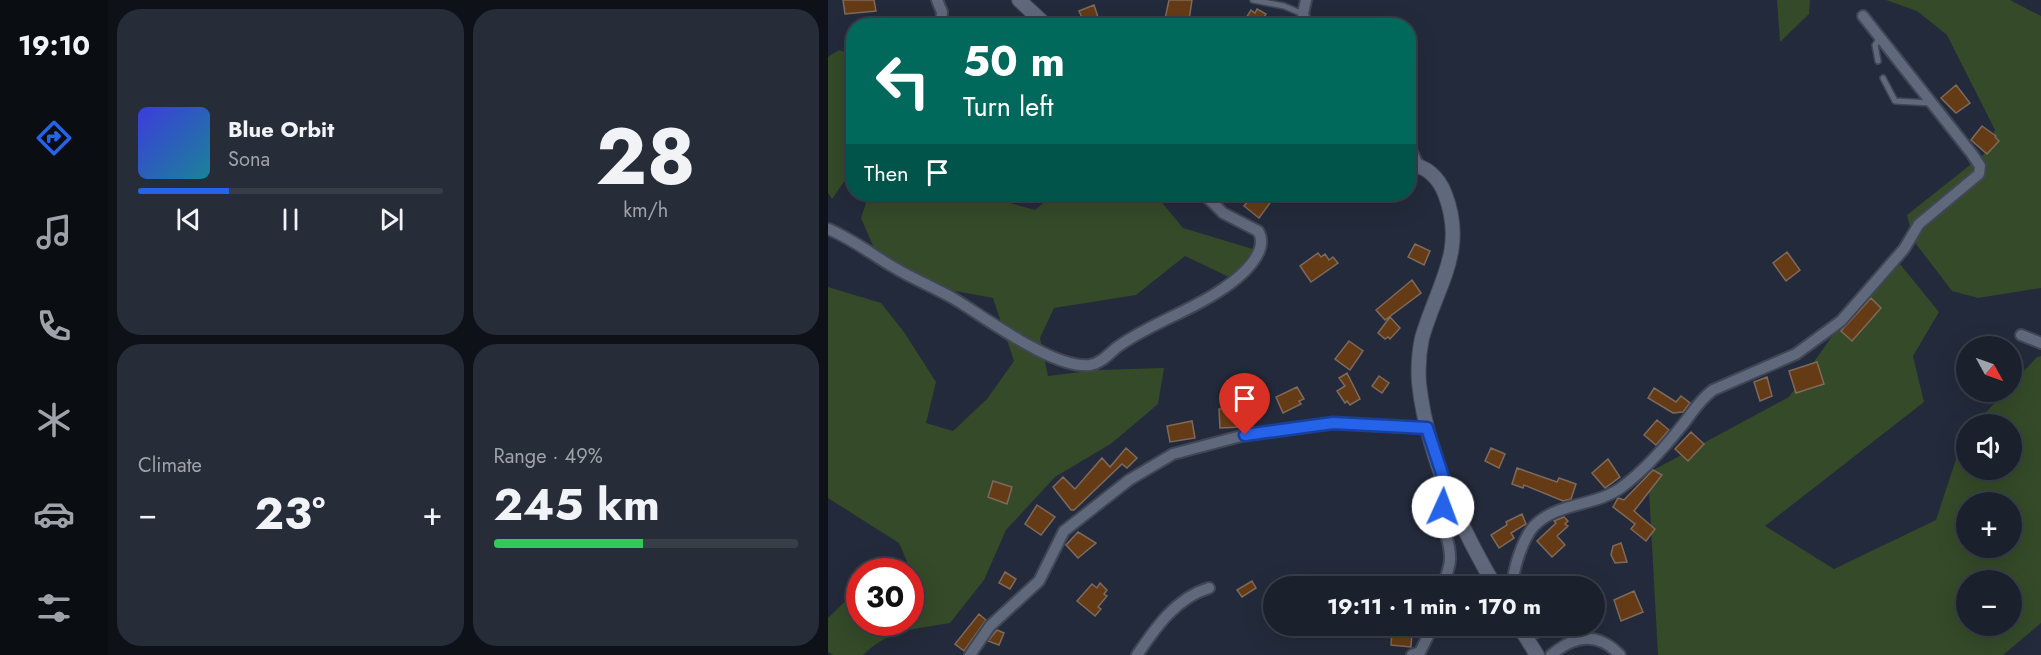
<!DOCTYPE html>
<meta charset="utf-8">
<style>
:root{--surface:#1a202c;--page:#272d38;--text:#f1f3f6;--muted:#9fa3a9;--line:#383e48;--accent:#2563eb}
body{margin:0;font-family:Jost,sans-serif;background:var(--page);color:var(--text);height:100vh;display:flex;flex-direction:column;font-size:22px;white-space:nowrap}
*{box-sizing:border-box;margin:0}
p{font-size:20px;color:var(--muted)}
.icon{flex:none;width:33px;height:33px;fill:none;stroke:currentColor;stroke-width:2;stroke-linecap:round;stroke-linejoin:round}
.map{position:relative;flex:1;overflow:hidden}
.details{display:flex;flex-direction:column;gap:9px;padding:9px;background:#0e1218;width:720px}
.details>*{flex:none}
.banner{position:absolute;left:18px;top:18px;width:570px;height:183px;border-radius:24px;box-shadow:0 6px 24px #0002,0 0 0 2px var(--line);background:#00695c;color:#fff;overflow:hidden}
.needle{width:39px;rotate:130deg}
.tools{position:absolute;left:1128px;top:336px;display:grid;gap:12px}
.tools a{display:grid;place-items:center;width:66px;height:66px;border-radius:50%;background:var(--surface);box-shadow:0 6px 24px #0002,0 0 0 2px var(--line);font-size:30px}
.speed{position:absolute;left:18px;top:558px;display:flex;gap:12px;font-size:30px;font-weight:700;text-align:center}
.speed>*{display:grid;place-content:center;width:78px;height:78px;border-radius:50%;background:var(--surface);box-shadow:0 6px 24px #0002,0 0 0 2px var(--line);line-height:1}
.speed .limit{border:9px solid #d22;background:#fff;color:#111}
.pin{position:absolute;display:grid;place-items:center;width:51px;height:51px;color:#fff;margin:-62px -26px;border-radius:50% 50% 50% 0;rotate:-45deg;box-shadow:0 0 6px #0007}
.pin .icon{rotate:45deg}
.me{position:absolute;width:66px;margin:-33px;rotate:2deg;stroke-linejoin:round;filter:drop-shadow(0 0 4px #0008)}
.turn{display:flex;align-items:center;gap:21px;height:126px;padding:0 18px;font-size:27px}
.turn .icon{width:78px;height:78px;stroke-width:2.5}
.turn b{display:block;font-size:42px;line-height:51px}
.then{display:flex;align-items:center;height:57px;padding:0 18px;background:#0003;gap:12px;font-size:22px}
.big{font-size:45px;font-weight:700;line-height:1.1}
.details .widget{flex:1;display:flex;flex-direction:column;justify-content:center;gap:9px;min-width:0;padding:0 21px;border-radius:24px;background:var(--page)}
.details .dial{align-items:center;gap:0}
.dial b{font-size:78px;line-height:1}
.song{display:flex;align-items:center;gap:18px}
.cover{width:72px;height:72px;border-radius:9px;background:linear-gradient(135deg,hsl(240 70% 55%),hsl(190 70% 35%))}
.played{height:6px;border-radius:3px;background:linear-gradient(90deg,var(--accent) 30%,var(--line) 30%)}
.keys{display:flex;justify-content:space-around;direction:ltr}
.heat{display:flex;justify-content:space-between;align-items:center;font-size:33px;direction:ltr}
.charge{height:9px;border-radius:4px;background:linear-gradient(90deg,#34c759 49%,var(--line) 0)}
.details .tiles{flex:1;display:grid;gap:9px;grid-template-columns:repeat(2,1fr)}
.trip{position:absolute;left:435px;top:576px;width:342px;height:60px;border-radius:30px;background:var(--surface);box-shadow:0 6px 24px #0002,0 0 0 2px var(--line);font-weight:700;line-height:60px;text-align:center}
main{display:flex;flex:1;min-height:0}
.dock{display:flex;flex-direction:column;width:108px;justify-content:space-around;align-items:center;background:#0a0d12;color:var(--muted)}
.dock .icon{width:42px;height:42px}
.dock .active{color:var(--accent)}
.dock b{font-size:27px;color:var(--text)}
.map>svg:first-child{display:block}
</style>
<main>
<nav class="dock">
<b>19:10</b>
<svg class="icon active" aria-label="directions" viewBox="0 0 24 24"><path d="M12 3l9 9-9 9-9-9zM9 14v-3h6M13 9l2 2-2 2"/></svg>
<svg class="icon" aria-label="music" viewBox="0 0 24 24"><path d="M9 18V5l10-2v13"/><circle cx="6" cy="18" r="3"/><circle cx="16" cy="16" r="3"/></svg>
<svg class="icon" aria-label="phone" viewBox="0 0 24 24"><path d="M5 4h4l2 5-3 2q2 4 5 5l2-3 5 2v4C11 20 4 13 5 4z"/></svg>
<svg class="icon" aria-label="climate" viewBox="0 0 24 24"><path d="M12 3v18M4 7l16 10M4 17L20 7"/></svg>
<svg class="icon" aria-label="car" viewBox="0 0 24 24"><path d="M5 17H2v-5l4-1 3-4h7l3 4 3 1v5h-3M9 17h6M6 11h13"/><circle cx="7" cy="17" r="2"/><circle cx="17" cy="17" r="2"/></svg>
<svg class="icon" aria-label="filters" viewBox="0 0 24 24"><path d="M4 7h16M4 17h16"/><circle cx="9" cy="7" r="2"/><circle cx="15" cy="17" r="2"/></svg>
</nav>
<section class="details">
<div class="tiles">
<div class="widget">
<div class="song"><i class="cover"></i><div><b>Blue Orbit</b><p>Sona</p></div></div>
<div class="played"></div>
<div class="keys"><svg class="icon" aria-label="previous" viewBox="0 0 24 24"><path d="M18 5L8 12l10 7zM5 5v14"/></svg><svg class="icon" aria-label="pause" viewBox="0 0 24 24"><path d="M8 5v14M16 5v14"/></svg><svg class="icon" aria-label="next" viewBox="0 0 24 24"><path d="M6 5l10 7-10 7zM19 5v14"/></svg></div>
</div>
<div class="widget dial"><b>28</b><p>km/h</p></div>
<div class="widget"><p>Climate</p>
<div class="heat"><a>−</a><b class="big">23°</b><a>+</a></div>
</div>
<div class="widget"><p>Range · 49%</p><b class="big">245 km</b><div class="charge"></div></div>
</div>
</section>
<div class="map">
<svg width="1213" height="655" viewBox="0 0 1213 655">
<rect width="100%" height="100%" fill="#232a3b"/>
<path fill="#344a28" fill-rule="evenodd" d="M949 0H982L981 14 952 42Z
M1058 0H1182L1213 16V288L1150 298 1124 291 1085 240 1079 215 1156 154 1167 130 1119 35 1089 11Z
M11 50 25 55V169L4 199 0 193V57Z
M41 194H160L164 198 207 210 226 194H327L355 228 428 250 405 279 357 256 308 295 226 308 212 338 220 376 269 370 336 368 330 404 284 443 227 477 178 530 156 580 122 623C88 629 61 629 35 655H5L0 652V618L31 588 32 622H82L84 573 71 543 0 498V287L53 303 76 332 108 382 98 423 125 431 159 399 186 361 165 298 122 290 69 263 46 248 33 218Z
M1063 253 1111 312 1085 356 1096 402 937 526 1006 569 1108 520 1135 438 1138 434V470H1184V424H1147L1177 392H1184V384L1209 357 1213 356V623L1175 655H830L820 473 961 397ZM1138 502H1184V548H1138ZM1138 580H1184V626H1138Z"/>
<path fill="#653b16" stroke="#7e6a5c" stroke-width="1.5" d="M15 0H46L48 11 17 14Z
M341 0H364L361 20 337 19Z
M266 5 271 20 257 25 251 11Z
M429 9 438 14 431 26H413L423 10 427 13Z
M1128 85 1142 103 1128 113 1113 98Z
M1154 126 1168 136 1167 137 1171 141 1159 154 1143 140Z
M426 194H430L442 203 431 218 416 206Z
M587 244 602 251 596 265 580 257Z
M959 252 972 270 958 281 945 263Z
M490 253 493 257 497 254 501 260 505 257 510 263 483 282 472 266Z
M584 280 593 293 557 320 548 310Z
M1043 298 1053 308 1024 341 1013 331Z
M562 317 572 328 562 339 560 337 557 339 550 333Z
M521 341 535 351 522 370 507 359Z
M989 362 996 384 968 393 961 371Z
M519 373 532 399 522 405 519 401 517 403 509 391 517 386 511 378Z
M551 376 561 383 554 393 544 386Z
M939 377 944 396 932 401 926 382Z
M469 387 476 399 471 401 473 404 455 413 448 397Z
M826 388 848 402 853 396 862 403 855 412 845 413 820 398Z
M391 409H412L413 427 392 428Z
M829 420 841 430 828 445 816 435Z
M364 421 367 438 342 442 339 426Z
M863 432 876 444 860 461 847 449Z
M298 448 309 458 299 468 294 464 246 510H243L225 487 235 477 247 489 274 458 282 467Z
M663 448 677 454 671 468 657 461Z
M780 459 792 477 777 488 764 473Z
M689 468 729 482 731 478 748 484 743 499 735 501 696 485 695 488 684 484Z
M825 470 834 475 806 511 827 529 818 541 803 529 807 524 785 507 790 498 796 500Z
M165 481 184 487 179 504 160 497Z
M209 505 227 517 213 535 197 524Z
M694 514 698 524 683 533 686 538 671 548 663 535 679 525 678 522Z
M736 517 740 521 737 524 740 526 729 536 737 545 724 557 709 541 728 523 726 521Z
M250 532 268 543 250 558 238 545Z
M793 543 799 562 787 563 783 555 785 546Z
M177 572 188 579 182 589 171 583Z
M424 581 428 588 414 597 409 590Z
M272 583 279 590 276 594 279 596 270 607 273 609 267 616 249 601 264 584 269 588Z
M806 591 815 612 793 621 786 600Z
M151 614 158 620 136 651 127 644Z
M701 626H716L718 636 709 638Z
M169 630 176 633 171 645 160 641Z
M564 632H584L583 647 563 645Z"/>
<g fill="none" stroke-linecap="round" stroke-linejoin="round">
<defs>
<path id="service" d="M425 0 456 6 475 14
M1050 61 1047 45 1052 38
M1055 78 1067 101 1102 103"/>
<path id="minor" d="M109 0 114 12 113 26
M478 0 475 14 479 26
M580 144 591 167
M0 229C25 239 44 255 67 268 87 280 108 288 128 300 158 318 227 370 262 365 273 363 280 355 288 348 322 323 362 312 396 288 411 278 443 252 430 231L395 213 376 194
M1193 335 1213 343
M615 586C617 578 622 568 622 559 623 530 604 527 621 495
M685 586C684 571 695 538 706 526 729 502 767 507 794 487 814 472 836 448 852 428 864 414 870 401 885 390L968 354 1013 321 1076 249 1091 224 1151 174 1152 166 1144 154 1035 16
M142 655 162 626 211 581 236 531 301 480 345 454 417 435 505 423 599 428
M309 655C328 627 348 598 381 588
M584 655 592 652 605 626
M723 655C747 635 770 632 792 655"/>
<path id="tertiary" d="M191 0 219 26
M580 164C598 165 611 178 617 194 639 251 609 285 594 338 591 352 590 369 591 383 599 456 631 525 667 586
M691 626 709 655"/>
</defs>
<use href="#service" stroke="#404654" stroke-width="8"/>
<use href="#minor" stroke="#404654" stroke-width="14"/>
<use href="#tertiary" stroke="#404654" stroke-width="16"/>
<use href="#service" stroke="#60687c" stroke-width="5"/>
<use href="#minor" stroke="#60687c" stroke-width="10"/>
<use href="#tertiary" stroke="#60687c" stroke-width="14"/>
</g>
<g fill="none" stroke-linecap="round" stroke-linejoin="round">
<defs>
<path id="route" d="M417 435 505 423 599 428 621 495 615 507"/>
</defs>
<use href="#route" stroke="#184099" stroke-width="15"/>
<use href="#route" stroke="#2563eb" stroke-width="10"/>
</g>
</svg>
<div class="tools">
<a><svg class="needle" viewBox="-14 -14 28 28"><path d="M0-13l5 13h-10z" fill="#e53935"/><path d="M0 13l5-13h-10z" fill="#9fa3a9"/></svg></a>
<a><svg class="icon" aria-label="sound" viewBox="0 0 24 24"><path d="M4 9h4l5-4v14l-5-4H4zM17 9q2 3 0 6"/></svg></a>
<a>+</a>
<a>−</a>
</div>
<div class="speed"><div class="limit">30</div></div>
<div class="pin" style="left:417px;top:435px;background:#d93025"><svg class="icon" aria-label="arrive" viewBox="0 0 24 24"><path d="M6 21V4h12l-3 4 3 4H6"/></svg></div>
<svg class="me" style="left:615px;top:507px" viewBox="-20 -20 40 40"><circle r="19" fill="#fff"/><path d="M0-13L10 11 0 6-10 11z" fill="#2563eb"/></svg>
<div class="trip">19:11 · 1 min · 170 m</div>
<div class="banner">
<div class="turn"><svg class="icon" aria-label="left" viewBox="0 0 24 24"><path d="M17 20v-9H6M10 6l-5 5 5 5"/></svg><div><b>50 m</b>Turn left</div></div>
<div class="then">Then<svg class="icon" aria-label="arrive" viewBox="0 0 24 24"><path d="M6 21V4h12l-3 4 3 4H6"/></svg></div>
</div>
</div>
</main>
